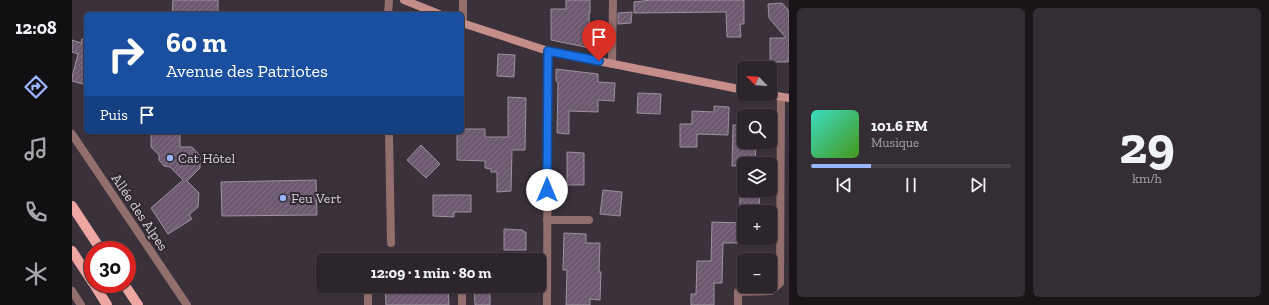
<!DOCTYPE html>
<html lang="fr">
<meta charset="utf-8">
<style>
:root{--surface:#2c252c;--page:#342d34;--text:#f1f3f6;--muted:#a6a5a9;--line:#484248;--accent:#98b5fd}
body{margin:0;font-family:"Zilla Slab",serif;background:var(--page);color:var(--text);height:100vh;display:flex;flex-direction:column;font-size:15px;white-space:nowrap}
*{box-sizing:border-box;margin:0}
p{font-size:13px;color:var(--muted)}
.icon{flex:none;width:22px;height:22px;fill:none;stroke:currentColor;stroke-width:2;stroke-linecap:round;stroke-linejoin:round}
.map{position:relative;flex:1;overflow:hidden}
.panel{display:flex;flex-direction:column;gap:8px;padding:8px;background:#181418;width:480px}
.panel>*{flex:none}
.top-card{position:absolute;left:12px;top:12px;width:380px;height:122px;border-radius:6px;box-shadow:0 1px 3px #0004,0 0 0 1px var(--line);background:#1a4fa0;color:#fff;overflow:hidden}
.needle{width:26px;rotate:295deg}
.buttons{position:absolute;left:665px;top:61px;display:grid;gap:8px}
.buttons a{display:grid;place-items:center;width:40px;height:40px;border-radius:6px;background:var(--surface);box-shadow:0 1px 3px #0004,0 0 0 1px var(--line);font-size:20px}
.speed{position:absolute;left:12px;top:241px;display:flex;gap:8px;font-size:20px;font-weight:700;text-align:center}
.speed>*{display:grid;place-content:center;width:52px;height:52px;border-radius:50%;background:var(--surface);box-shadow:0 1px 3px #0004,0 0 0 1px var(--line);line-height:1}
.speed .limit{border:6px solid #d22;background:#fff;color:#111}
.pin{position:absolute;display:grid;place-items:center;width:34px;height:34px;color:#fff;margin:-41px -17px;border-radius:50% 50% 50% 0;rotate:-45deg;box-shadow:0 0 4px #0007}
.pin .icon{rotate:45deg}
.me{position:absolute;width:44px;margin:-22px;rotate:0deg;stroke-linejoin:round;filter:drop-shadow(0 0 3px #0008)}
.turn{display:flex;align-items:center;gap:14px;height:84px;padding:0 16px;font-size:18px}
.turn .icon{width:52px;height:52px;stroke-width:2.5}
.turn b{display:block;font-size:28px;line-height:34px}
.then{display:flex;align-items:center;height:38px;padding:0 16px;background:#0003;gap:8px;font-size:15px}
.panel .tile{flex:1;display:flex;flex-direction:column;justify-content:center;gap:6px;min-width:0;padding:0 14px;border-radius:6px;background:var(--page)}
.panel .dial{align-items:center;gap:0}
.dial b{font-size:52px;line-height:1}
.song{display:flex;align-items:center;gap:12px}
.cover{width:48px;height:48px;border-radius:6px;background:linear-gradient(135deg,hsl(170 70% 55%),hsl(100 70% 35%))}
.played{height:4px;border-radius:2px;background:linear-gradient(90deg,var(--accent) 30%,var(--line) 30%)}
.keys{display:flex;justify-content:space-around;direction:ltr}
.panel .tiles{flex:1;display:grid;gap:8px;grid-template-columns:repeat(2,1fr)}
.trip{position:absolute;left:244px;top:253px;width:230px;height:40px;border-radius:6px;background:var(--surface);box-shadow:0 1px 3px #0004,0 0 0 1px var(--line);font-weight:700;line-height:40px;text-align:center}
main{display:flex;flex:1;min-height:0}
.menu{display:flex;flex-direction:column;width:72px;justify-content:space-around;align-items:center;background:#120f12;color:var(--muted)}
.menu .icon{width:28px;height:28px}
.menu .active{color:var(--accent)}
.menu b{font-size:18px;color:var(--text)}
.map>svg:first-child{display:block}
</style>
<main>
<nav class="menu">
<b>12:08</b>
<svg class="icon active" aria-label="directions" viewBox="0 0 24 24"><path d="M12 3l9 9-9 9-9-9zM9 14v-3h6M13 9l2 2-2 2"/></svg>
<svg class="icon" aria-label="music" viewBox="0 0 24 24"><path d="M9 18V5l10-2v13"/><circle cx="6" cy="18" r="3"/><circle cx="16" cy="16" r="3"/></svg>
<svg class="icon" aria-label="phone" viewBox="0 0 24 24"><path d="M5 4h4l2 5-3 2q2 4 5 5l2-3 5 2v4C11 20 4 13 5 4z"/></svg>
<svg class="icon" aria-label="climate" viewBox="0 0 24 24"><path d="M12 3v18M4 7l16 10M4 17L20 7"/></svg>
</nav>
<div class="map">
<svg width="717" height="305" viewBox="0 0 717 305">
<defs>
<pattern id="building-hatch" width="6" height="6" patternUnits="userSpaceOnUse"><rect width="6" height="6" fill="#6e5a70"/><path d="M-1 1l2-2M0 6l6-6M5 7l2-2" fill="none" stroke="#827184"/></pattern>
</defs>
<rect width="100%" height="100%" fill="#3a313b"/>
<path fill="url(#building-hatch)" stroke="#9c929d" d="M101 0H146V12H139V14H100Z
M494 0H518V13H517L518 48 479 40V9H494Z
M579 0H672V24H668L669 37H655L654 12 562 13V2Z
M710 3 717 11V59L716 62H698V38H714L697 18 696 4Z
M560 12 559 23 546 24V13Z
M10 39H14V85L0 81V77L6 54 0 52V40L9 43Z
M426 54 443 55 442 77 425 76Z
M484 69 526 74V82L543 83 542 101 526 100V112L497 111V134L485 133 486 82 484 81Z
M566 93 589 94 588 114 565 113Z
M436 97 454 98 453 150H440L439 191 425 192V172H419V169L413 168V161L385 160V132H390V129H413V137H436Z
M642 106 657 107 656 135 625 134V147H608V124H620V111L642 112Z
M661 125H672V142H681V145H684L683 164H672V166H660Z
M79 132H108V147H120L128 156V168L115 181 127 193 126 207 117 215 120 219 96 234 79 208 111 180 98 167 92 166 87 160V155L79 147Z
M349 145 368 164 354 178 335 160Z
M495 152 512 153V185H495Z
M244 180 245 215 150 216 149 182Z
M531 190 550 192 548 216 528 214Z
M668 190H688L687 209H668Z
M361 195H399V212H382V217L361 216Z
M640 222 671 223V243H651L650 283H642V305H619V294H624L625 261H639Z
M432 229 451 230V232H454V250H432Z
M492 233 514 234V243H528L527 272H529L528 300 518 299V305H494L495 270H491Z
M313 286H376L377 305H314Z
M402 286H418V305H403Z"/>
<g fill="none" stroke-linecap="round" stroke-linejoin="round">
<path stroke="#926e6c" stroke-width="8" d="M475 220H517
M296 286V305
M390 286V305"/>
<path stroke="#926e6c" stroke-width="8" d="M391 0V24
M316 14 317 0
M540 64 541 0
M317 132 319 243
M0 134 115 305
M0 291 9 305
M475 305 476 51
M666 305V292L699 291 708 283 709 97"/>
<path stroke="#c68e8b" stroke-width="8" d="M332 0 367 14
M390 23 476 51 672 90
M694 94 717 98"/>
<path stroke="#eea6a2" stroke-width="10" d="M0 206 29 250
M0 251 21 283
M22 284 35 305
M52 284 66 305"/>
</g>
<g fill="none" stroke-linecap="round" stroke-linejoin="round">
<defs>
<path id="route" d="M475 190 476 51 527 61"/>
</defs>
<use href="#route" stroke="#114b97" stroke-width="10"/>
<use href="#route" stroke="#1a73e8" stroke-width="7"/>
</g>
<g fill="#98b5fd" stroke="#2f2830" stroke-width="1.5">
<circle cx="98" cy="158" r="4"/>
<circle cx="211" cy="198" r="4"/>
</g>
<g text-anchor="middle" stroke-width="4" stroke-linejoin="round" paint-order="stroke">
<g font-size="14" fill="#d7d2d8" stroke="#2f2830" text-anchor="start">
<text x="106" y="163">Cat Hôtel</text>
<text x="219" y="203">Feu Vert</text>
</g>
<g font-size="14" fill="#d7d2d8" stroke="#2f2830">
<text transform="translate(68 212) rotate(56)" y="5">Allée des Alpes</text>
</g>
</g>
</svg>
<div class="buttons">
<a><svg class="needle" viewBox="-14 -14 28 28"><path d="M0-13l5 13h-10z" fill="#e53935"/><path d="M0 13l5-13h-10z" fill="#a6a5a9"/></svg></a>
<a><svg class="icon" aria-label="search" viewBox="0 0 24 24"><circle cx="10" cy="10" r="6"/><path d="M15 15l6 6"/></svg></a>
<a><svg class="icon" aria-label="layers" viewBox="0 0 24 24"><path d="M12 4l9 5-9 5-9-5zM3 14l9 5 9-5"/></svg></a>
<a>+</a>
<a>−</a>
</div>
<div class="speed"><div class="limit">30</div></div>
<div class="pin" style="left:527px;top:61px;background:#d93025"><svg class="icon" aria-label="arrive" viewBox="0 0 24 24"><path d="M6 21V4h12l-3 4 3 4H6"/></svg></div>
<svg class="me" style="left:475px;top:190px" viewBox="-20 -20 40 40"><circle r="19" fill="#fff"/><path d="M0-13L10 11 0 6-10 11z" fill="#1a73e8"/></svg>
<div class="trip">12:09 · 1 min · 80 m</div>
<div class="top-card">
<div class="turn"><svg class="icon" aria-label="right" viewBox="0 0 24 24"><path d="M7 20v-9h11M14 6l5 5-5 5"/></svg><div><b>60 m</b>Avenue des Patriotes</div></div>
<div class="then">Puis<svg class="icon" aria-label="arrive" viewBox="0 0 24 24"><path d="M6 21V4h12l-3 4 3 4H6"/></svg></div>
</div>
</div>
<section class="panel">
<div class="tiles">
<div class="tile">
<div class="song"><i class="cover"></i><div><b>101.6 FM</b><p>Musique</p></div></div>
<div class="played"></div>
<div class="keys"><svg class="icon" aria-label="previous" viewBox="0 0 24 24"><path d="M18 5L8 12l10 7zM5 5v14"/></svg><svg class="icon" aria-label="pause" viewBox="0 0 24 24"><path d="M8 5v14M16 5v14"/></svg><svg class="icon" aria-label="next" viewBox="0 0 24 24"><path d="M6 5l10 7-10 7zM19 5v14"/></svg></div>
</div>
<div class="tile dial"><b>29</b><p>km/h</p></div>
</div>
</section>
</main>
